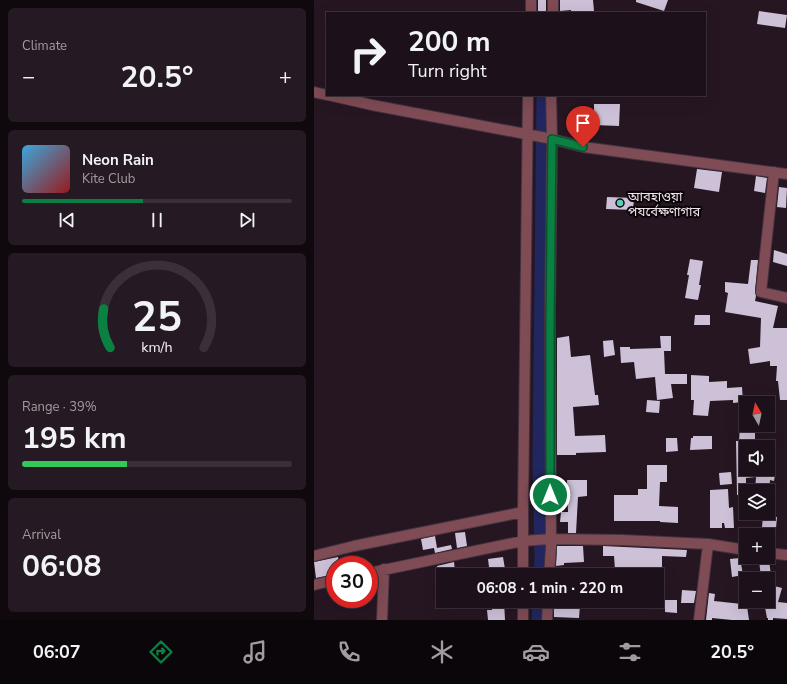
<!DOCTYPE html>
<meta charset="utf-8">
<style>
:root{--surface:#1c101a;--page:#251923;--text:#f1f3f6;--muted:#a09da2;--line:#3a3039;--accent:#0b8043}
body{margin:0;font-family:"Nunito Sans","Noto Sans Bengali",sans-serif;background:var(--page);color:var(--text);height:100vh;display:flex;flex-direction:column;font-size:15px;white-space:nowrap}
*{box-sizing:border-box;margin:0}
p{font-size:13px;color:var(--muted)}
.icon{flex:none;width:22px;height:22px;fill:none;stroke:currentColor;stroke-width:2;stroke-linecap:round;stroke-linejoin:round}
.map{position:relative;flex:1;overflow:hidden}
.sheet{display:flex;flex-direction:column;gap:8px;padding:8px;background:#0f090e;width:314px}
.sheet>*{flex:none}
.hud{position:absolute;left:12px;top:12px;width:380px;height:84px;border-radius:0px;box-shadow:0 4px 16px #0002,0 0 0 1px var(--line);background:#1c101a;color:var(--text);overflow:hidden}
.needle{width:26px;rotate:351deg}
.fabs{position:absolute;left:425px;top:396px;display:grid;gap:8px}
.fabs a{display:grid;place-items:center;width:36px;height:36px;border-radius:0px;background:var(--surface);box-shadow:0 4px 16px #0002,0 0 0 1px var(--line);font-size:20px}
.speed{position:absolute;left:12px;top:556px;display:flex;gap:8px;font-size:20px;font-weight:700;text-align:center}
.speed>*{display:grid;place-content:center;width:52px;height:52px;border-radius:50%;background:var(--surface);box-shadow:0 4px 16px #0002,0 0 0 1px var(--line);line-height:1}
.speed .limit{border:6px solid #d22;background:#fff;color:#111}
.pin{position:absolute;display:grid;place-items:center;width:34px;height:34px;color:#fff;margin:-41px -17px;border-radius:50% 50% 50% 0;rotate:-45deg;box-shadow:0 0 4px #0007}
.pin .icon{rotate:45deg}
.me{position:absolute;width:44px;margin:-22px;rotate:0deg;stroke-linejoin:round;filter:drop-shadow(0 0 3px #0008)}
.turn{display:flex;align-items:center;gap:14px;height:84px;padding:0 16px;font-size:18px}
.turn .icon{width:52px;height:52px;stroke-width:2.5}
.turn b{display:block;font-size:28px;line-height:34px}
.big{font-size:30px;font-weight:700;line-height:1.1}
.sheet .card{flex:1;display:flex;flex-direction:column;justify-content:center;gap:6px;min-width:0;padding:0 14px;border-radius:6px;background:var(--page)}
.sheet .dial{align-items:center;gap:0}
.dial svg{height:104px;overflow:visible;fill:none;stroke:var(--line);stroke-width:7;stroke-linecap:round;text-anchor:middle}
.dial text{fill:var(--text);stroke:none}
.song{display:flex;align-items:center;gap:12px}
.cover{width:48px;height:48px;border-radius:6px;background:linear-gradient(135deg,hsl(200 70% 55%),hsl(0 70% 35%))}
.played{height:4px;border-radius:2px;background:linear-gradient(90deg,var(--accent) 45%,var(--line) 45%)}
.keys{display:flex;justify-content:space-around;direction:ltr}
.heat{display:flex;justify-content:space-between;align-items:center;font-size:22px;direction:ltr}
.charge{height:6px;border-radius:3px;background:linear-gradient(90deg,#34c759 39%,var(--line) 0)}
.trip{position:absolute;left:122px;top:568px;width:228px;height:40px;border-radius:0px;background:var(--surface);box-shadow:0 4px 16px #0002,0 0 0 1px var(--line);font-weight:700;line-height:40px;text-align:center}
.menu{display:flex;height:64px;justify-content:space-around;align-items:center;background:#0b060a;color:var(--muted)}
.menu .icon{width:28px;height:28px}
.menu .selected{color:var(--accent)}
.menu b{font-size:18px;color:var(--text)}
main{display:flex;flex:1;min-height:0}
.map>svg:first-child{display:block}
</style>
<main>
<section class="sheet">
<div class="card"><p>Climate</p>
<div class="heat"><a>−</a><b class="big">20.5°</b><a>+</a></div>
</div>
<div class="card">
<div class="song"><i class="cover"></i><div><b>Neon Rain</b><p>Kite Club</p></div></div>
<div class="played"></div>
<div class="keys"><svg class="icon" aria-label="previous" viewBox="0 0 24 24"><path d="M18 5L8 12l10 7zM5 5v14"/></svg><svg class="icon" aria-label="pause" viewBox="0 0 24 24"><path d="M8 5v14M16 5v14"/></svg><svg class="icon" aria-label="next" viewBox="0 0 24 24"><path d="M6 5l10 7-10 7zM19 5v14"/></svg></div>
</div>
<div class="card dial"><svg viewBox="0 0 100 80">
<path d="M14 69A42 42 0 1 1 86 69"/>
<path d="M14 69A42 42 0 0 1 9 39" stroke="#0b8043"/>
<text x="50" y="56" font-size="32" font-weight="700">25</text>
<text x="50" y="72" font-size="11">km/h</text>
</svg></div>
<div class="card"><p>Range · 39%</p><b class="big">195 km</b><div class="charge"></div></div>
<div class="card"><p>Arrival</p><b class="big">06:08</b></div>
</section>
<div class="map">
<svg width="473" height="620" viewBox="0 0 473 620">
<rect width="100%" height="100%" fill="#261622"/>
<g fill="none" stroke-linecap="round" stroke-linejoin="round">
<path stroke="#21265f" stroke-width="13" d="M226 575 227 557 225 461 229 95
M224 620 225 601"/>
</g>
<path fill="#ccc1d7" d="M224 0H232V12H224Z
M246 0H279L280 11 257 12V10L246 11Z
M322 0H354L350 11 322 2Z
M445 11 473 15 471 28 443 24Z
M280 104H306L305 126 280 125Z
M383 169 408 172 405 192 380 188Z
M442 176 453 178 451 193 440 191Z
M465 187 473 188 472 208 463 207Z
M293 197 320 198 319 210 292 209Z
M460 250 473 254V266L459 262Z
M376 259 389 261 385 285H387L384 300 371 298 375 275H373Z
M437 260H444L441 291 442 296 441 301 464 306 459 328H473V400H466L464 381H462L463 366H456V361L436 364 434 349 446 347 447 318 411 312 414 293 411 292V282L434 284Z
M381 315H396V325H380Z
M255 336 257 357 276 355 281 395H284L285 405 259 407 261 436 291 435 292 452 262 453V455H243V338Z
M346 336H357V351H350L351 374H373V384H357L359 398 343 400 341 377 322 379 320 362 307 363 306 347H316V349L347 348Z
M299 340 301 355 290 357 289 341Z
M377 375 395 376V382L413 381V388L428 387 429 402 419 403V400L396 401 394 416 379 415 380 400H377Z
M333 400 346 401 345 413 332 412Z
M426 427 441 428V447H432V469H462L460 481 456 480 455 491H441L442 477 432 478V495H423L422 441H425Z
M379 436H398V449L376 450 377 438H379Z
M352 438H363L364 451 352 452Z
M333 465H353V482H346L345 506 364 507V523L346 522V521H300V495H324V489H333Z
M417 472 418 484 406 485 405 473Z
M253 480H273V496L264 497 262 533H254V522H246L247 512H254Z
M414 489 415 508 419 507 420 528H411L410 523H408V528H396V490Z
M449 516 463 517 462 528 448 527Z
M151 532 153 546 143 548 141 533Z
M121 536 123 548 137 545 138 549 121 553 120 548 109 550 107 539Z
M243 546H269L270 562 250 563V565L242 566Z
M289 546 373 550 372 557 348 556V575H332V571H330V568L301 570 300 556H289Z
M24 557 26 565H21V574L2 578 0 562Z
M189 557 192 575H176L174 559Z
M426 558 429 575 418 577 416 559Z
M452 559 455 560 457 576 447 578 445 560Z
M140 562 141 571 124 574 123 566Z
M63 578V587L55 588V579Z
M456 585 468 588 464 602 473 603V619L459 618V620H454V618H453L450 602H454V592Z
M368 590 382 591 380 603H367Z
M395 593 401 594 400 601 428 604 427 606H433L435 620H418L398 618V620H392Z
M351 600H363V613L351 612Z
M177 601H190L191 620H174L173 610H178Z
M240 601H256L257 604 266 605 265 618 240 617Z"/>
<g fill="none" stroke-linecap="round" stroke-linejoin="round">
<defs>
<path id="street" d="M217 13V0
M239 13V0
M0 92 13 95
M14 95 58 105 238 139 269 147 473 174
M460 172 447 292 473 298
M454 553 473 555
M0 556 40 546 209 512
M55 573 209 541 236 539 308 540 394 544 432 550
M209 575V512L214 95
M235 575 237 548 236 312 238 139 237 95
M0 585 21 580
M209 601V620
M68 620 70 569
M233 620 234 601
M385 620 394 544"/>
</defs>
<use href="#street" stroke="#43333f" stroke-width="12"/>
<use href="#street" stroke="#7f4b54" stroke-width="10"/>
</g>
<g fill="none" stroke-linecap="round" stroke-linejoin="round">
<defs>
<path id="route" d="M236 495V327L238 139 269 147"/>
</defs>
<use href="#route" stroke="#07532c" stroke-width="10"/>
<use href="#route" stroke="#0b8043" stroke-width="7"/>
</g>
<circle fill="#5bcebb" stroke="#0b0509" stroke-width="1.5" cx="306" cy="203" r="4"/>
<g text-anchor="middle" stroke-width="4" stroke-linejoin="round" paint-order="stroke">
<g font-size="13" fill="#f2e6ee" stroke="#0b0509" text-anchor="start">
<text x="314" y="201">আবহাওয়া<tspan x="314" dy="15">পযর্বেক্ষণাগার</tspan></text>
</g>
</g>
</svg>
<div class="fabs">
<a><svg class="needle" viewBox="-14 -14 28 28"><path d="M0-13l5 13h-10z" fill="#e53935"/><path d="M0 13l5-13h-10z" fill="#a09da2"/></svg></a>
<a><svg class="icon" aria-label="sound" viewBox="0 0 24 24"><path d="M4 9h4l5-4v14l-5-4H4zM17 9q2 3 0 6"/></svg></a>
<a><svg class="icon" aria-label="layers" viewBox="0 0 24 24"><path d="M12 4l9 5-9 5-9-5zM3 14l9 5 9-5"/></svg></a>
<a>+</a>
<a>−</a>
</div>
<div class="speed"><div class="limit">30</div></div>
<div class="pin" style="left:269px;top:147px;background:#d93025"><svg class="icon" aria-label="arrive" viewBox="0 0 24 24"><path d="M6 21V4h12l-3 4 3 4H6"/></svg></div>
<svg class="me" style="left:236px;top:495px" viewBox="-20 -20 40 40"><circle r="17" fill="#0b8043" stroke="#fff" stroke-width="3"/><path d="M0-11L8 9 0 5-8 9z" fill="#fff"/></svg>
<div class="trip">06:08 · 1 min · 220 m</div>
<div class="hud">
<div class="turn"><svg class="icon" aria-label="right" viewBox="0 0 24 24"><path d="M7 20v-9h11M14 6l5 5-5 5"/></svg><div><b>200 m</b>Turn right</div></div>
</div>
</div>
</main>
<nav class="menu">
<b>06:07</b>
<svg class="icon selected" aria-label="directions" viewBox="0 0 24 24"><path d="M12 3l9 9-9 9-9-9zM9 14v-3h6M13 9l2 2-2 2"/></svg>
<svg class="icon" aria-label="music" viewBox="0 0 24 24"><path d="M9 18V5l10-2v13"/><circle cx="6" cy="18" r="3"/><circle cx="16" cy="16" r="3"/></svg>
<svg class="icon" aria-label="phone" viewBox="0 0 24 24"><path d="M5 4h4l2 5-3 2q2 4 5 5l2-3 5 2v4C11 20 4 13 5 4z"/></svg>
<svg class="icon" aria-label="climate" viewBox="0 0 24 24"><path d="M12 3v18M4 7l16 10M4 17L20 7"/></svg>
<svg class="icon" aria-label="car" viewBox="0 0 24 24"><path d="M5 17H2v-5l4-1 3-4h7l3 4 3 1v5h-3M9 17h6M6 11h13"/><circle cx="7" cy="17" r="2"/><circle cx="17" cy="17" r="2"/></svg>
<svg class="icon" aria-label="filters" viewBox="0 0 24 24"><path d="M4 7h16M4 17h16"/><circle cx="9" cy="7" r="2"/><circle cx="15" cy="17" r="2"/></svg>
<b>20.5°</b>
</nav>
